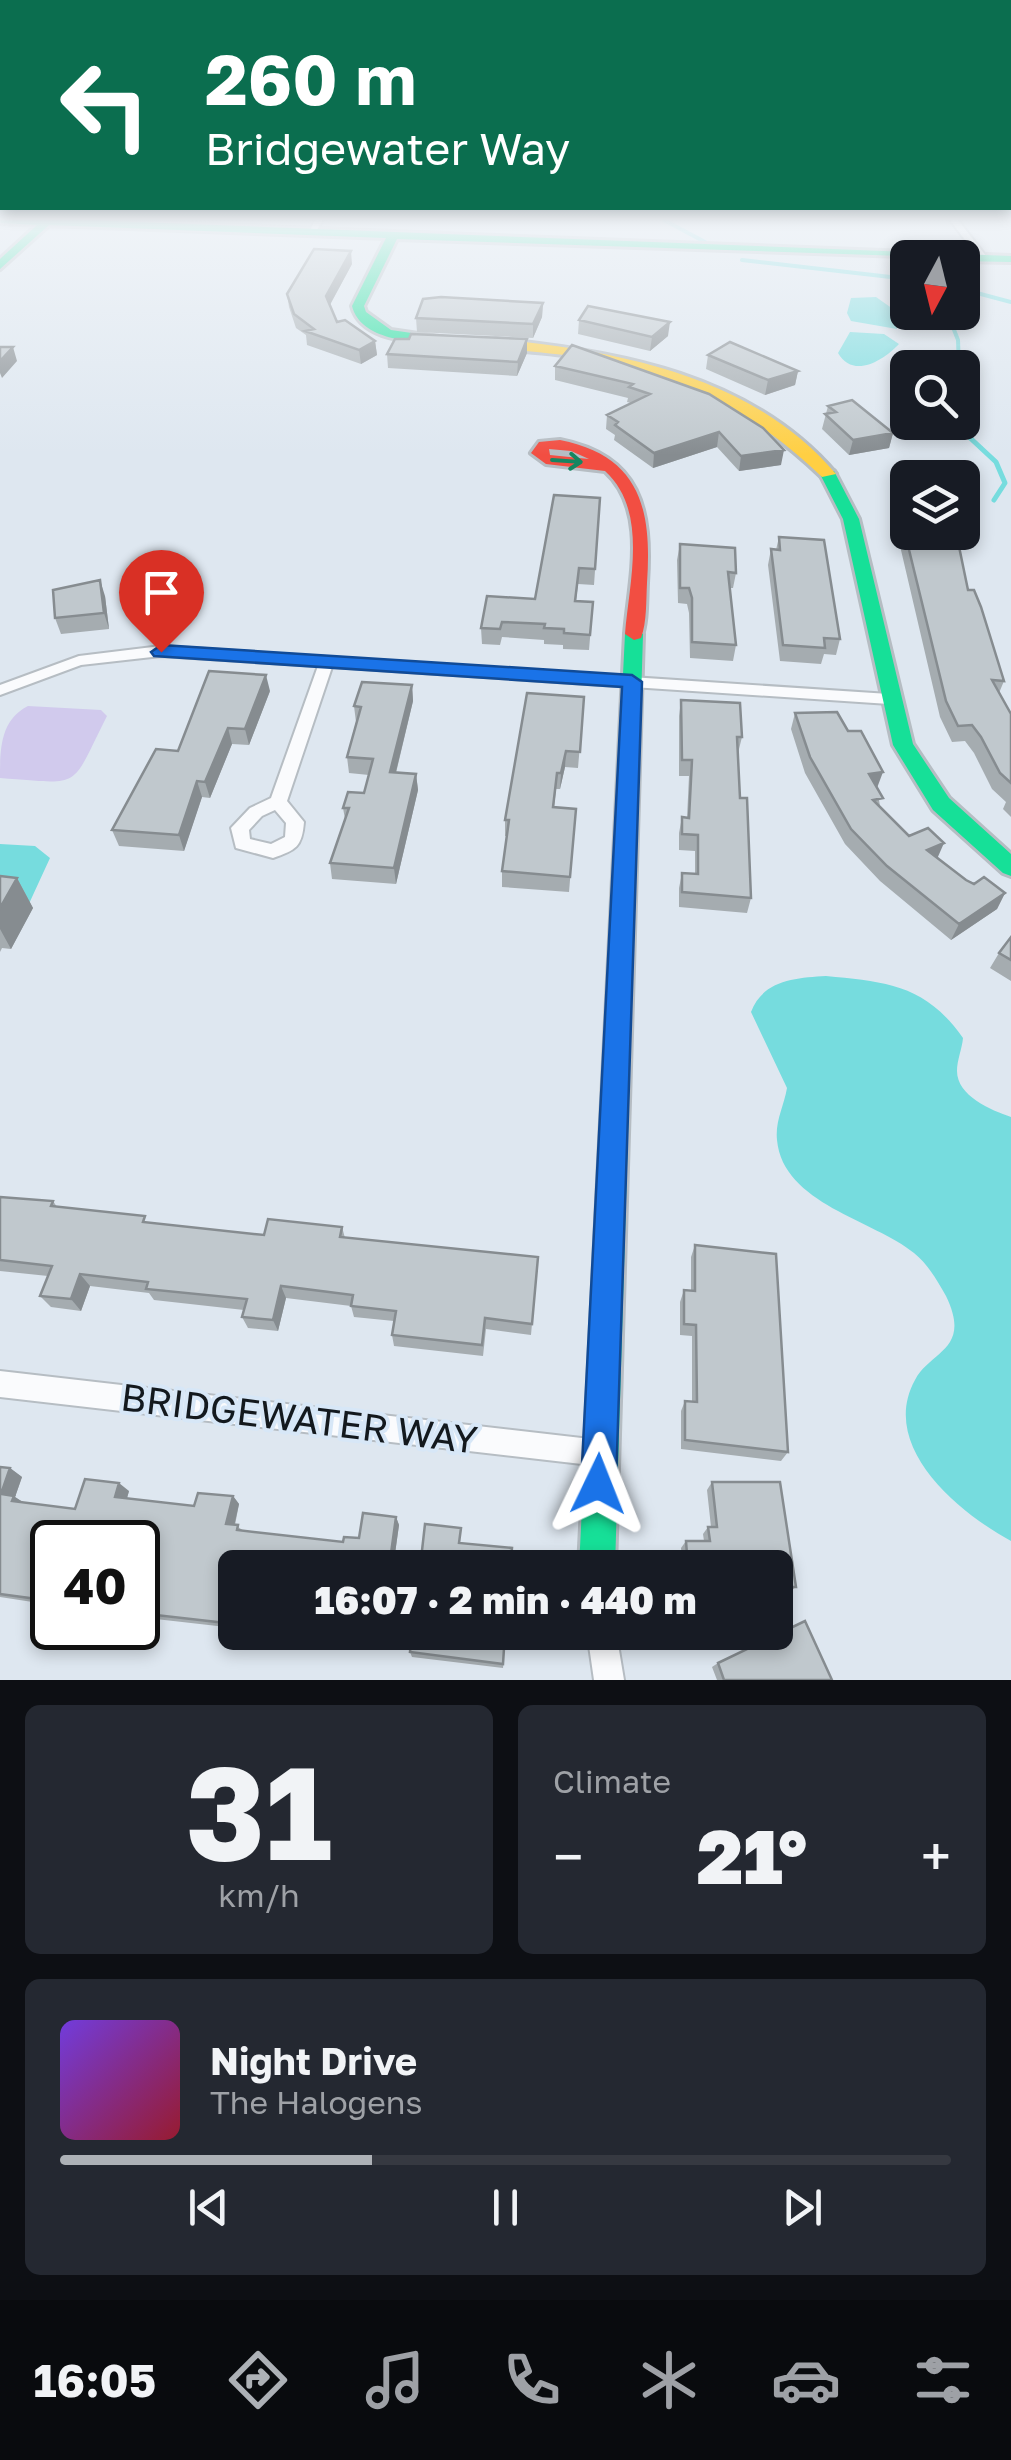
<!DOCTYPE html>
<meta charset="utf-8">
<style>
:root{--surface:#171b24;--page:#242831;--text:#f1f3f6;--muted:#9ea1a6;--line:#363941;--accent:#adb1b6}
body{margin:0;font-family:"Golos Text",sans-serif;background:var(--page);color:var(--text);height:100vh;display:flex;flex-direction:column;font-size:38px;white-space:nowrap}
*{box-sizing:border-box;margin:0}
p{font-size:32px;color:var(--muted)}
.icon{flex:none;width:55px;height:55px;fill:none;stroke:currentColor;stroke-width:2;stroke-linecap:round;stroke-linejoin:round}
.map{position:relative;height:1680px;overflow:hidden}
.details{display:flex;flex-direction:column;gap:25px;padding:25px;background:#0d0f14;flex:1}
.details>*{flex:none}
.top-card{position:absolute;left:0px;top:0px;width:1012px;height:210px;box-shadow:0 5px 15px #0003;background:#0b6e4f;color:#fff;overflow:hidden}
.needle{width:65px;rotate:187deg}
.buttons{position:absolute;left:890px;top:240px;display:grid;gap:20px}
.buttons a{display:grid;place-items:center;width:90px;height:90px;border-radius:15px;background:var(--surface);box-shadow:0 5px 15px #0003;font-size:50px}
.speed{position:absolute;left:30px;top:1520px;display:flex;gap:20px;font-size:50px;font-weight:700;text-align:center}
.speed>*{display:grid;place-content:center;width:130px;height:130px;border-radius:50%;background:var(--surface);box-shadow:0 5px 15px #0003;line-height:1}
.speed .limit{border:5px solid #111;border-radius:15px;background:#fff;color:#111}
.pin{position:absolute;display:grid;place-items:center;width:85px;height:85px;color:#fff;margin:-102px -42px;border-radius:50% 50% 50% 0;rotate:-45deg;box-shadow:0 0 10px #0007}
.pin .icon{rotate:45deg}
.me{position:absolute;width:110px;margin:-55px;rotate:2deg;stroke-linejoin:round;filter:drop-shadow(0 0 8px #0008)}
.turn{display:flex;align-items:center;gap:35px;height:210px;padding:0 40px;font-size:45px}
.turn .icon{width:130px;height:130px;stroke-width:2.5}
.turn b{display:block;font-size:70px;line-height:85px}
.big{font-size:75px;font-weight:800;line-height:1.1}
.details .tile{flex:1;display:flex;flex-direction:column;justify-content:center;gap:15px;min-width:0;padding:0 35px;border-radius:15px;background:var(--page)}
.details .dial{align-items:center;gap:0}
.dial b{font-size:130px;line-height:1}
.song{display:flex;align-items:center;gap:30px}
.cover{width:120px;height:120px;border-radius:15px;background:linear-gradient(135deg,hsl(260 70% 55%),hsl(350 70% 35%))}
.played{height:10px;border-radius:5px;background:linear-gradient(90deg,var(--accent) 35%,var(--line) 35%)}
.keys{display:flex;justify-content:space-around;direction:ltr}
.heat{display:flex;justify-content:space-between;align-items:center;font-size:55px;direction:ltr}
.details .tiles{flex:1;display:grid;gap:25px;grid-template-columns:1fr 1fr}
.tile:last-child{grid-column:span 2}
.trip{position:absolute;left:218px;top:1550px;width:575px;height:100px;border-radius:15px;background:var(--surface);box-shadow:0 5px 15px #0003;font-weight:800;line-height:100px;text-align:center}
.tab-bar{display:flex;height:160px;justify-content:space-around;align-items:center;background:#090b0e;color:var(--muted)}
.tab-bar .icon{width:70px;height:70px}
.tab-bar .on{color:var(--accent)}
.tab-bar b{font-size:45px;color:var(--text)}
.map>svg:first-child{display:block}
</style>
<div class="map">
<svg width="1011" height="1680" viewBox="0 0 1011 1680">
<rect width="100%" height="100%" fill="#dee7f0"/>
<path fill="#d1caed" d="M28 706 101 710 107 716C69 791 84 784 0 778 0 750 0 720 28 706Z"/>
<path fill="#76dcde" d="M876 297 893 309 897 329 851 321 847 313 851 298Z
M850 332 884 334 899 344C883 361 853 379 838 353Z
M0 844 35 846 50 858 27 908 0 905Z
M826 976C886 982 925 984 963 1038 962 1049 957 1060 957 1071 957 1096 991 1110 1011 1117V1541C961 1514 878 1447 915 1380 931 1350 972 1350 946 1296 938 1282 928 1264 914 1253 874 1220 783 1204 777 1140 775 1121 784 1106 787 1088L751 1012C763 980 795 978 826 976Z"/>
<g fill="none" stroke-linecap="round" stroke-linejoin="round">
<path stroke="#76dcde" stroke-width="4" d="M664 220 705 242
M742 260 908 279
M962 289 1011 302
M947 312 958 340 959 368"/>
<path stroke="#76dcde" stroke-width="5" d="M953 422 996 462 1005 483 994 500"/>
<defs>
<path id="street" d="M315 220H323L314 235H308Z
M950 220H958L986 256V260H980Z
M161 646 889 694 897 699 889 704 332 667 287 801 304 822C302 847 296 850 273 858L236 848 231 828 250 808 271 798 318 666 161 656 81 665 0 695V685L79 656ZM275 810 286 823 285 837 271 844 250 839 249 830 262 816Z
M0 1371 599 1440 608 1444 612 1453 608 1462 599 1466 0 1397Z
M587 1632H616L624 1680H594Z"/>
<path id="fast" d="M0 220H88L1011 256V262L962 261V258L397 239 364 306 366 312 391 330 446 338V344L441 345C412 341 361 341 352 306L386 238 49 225 0 269V259L37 225 1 223Z
M822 471H834L859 519 913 744 949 798 1011 854V876L1003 873 933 810 893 745 843 519 820 474Z
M634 628 643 634 615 1568H579L625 634Z"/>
<path id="slow" d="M496 339C618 351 752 375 836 474L822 477C753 411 686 377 592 359 558 353 524 352 491 346V340Z"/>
<path id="jam" d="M560 440C641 456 652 510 647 583 646 601 647 622 641 638L634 640 625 634C629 582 649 511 605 471L546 464 531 453 539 442ZM549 449 571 451 589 459 550 455Z"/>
</defs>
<use href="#street" stroke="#b6bdc3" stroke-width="4"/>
<use href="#fast" stroke="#b6bdc3" stroke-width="6"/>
<use href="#slow" stroke="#b6bdc3" stroke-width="6"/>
<use href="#jam" stroke="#b6bdc3" stroke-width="6"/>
<use href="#street" fill="#fafbfd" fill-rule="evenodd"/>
<use href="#fast" fill="#16e098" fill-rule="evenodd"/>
<use href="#slow" fill="#ffcf43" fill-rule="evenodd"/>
<use href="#jam" fill="#f24e42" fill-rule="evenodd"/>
</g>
<path fill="#a5acb0" d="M352 264 330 305 337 322 375 341 377 355 361 364 307 345 306 335 296 328 289 307 287 294Z
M543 303 542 317 533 338 417 332 416 318Z
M579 320 668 336 650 351 578 334Z
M527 339V353L517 376 388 368 387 354Z
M572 345 781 465 739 471 717 447 653 468 614 440 615 435 606 429 607 415 631 403 627 402 628 398 555 380V366Z
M708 355 798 371 795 385 765 395 706 369Z
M828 406 893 433 889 448 849 455 822 429Z
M600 498 594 585 578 584 576 601 593 602 589 650 563 649V645L544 644V640L502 637 500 645 482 644 481 628 535 599Z
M901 517 968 590 1004 681 999 693 1011 714V817L1003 809 1006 802 992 789 974 753 965 741 952 742 940 717 897 533Z
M779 537 840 639 836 655 824 654 821 664 780 661 768 565 771 549 776 550Z
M680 544 736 573 733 588H730L736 645 733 661 690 658 689 613 687 604 678 603 677 560Z
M105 596 109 629 61 634 55 618Z
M412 685 413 701 396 773 416 774 418 790 396 884 332 879 330 863 345 819 343 808 364 793 369 775 349 773 347 757 356 722 354 706Z
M270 691 249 745 232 744 210 798 202 797 184 851 119 846 112 830Z
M584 697 578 768 565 767 560 789H556L554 808 576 809 569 892 502 887V871L507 836H505V820Z
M681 700 742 737 738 753 740 798 751 898 747 913 679 907V888L682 873 695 874V851L679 850V833L682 817 687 818 689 776H679V716Z
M795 713 877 788 880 806 909 836 966 880 1005 893 997 909 951 940 880 881 845 844 805 773 791 729Z
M0 876 17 878 33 908 11 949 2 948 0 952Z
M1011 937V981L990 968 999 953Z
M0 1197 53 1201 57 1207 149 1223 264 1235 342 1227 345 1238 538 1257 531 1335 486 1329 483 1356 394 1346 392 1335 394 1321 354 1317 351 1306 286 1298 278 1331 248 1328 242 1317 244 1310 154 1300 149 1293 90 1286 81 1311 51 1307 40 1296 48 1276 0 1271Z
M695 1245 788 1452 781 1461 681 1449V1411L685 1401 692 1402V1336L680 1335V1302L684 1290 691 1291V1257Z
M0 1467 10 1468 22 1477 15 1497 24 1503 75 1509 129 1491 127 1498 194 1506 233 1496 239 1504 235 1525 244 1531 343 1542 359 1538 396 1517 399 1525 393 1568H235V1628L138 1617V1542H52V1605L0 1597Z
M712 1482 796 1587 788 1593H775V1568H683L681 1548 686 1541H704L703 1534 708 1527H711L707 1490Z
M279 1632H383L382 1643Z
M506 1632 503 1668 412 1657 410 1652Z
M718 1663 832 1680H717L712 1667Z"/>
<path fill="#868c90" d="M351 251 352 264 327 310 326 296Z
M543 303 542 317 533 338V324Z
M670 322 668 336 650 351 652 337Z
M527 339V353L517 376 518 362Z
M375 341 377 355 361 364 359 350Z
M13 347 17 361 2 378 0 373V361Z
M798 371 795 385 765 395 768 380Z
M719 432 717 447 653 468 654 453Z
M893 433 889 448 849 455 853 440Z
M784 450 781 465 739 471 741 456Z
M100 580 105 596 109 629 104 613Z
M266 675 270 691 249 745 245 729Z
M412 685 413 701 392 788 390 772Z
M228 728 232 744 210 798 205 782Z
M566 751 565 767 560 789 561 773Z
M883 772 877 788 869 774Z
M416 774 418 790 396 884 394 868Z
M197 781 202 797 184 851 179 835Z
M944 843 937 859 927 850Z
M17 878 33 908 11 949 0 929V908Z
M1005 893 997 909 951 940 959 924Z
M80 1274 90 1286 81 1311 71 1299Z
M281 1286 286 1298 278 1331 273 1320Z
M10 1468 22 1477 15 1497 26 1504 24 1509 1 1494Z
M119 1483 129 1491 125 1505 115 1497Z
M233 1496 239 1504 233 1531 226 1524Z
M396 1517 399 1525 393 1568H389Z"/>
<path fill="#c0c8cd" stroke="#868c90" stroke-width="2.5" d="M314 249 351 251 326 296 337 322 345 320 375 341 359 350 305 331 314 329 294 314 287 294Z
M441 297 543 303 533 324 416 318 423 299Z
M588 306 670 322 652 337 579 320Z
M411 334 527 339 518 362 387 354 395 339H409Z
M730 342 798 371 768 380 708 355Z
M572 345 709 394 763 428 784 450 741 456 719 432 654 453 615 425 618 422 607 415 650 394 629 387 633 384 555 366Z
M0 347H13L0 361Z
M852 400 893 433 853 440 825 414 836 412 828 406Z
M554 495 600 498 595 569 579 568 575 601 593 602 590 635 564 633V629L544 628 545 624 502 622 500 629 481 628 487 596 535 599Z
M901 517 908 518V532H956L968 590H974L981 607 1004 681 992 680 1011 714V783L1000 773 981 737 972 725 958 726 946 701Z
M779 537 824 540 840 639 824 638 825 648 783 645 771 549 780 550Z
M680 544 735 548 736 573 728 572 736 645 692 642V598L689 588H680Z
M100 580 104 613 55 618 53 590Z
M209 671 266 675 245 729 228 728 205 782 197 781 179 835 112 830 156 749 178 751Z
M362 682 412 685 390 772 416 774 394 868 330 863 349 808H343L348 792 364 793 373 759 347 757 361 707 354 706Z
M527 693 584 697 580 752 566 751 561 773H557L553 807 576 809 570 877 502 871 509 820H505Z
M681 700 740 703 742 737H737L740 798H747L751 898 682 892V873L698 874V835L682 834V817L689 818 692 760H682Z
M837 712 848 731H861L883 772 869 774 883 798 873 800 909 836 928 828 944 843 927 850 966 880 974 884 984 877 1005 893 959 924 887 866 851 829 810 757 795 713Z
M0 876 17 878 0 908Z
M1011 937V960L999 953Z
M0 1197 53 1201 51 1206 145 1216 143 1222 264 1235 268 1219 342 1227 340 1237 538 1257 532 1324 485 1318 482 1345 392 1335 396 1311 351 1306 353 1295 281 1286 273 1320 242 1317 247 1299 146 1289 148 1282 80 1274 71 1299 40 1296 52 1266 0 1260Z
M695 1245 776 1254 788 1452 685 1440V1401L697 1402 696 1325 684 1324V1290L695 1291Z
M0 1467 10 1468 1 1494 14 1496 12 1501 75 1509 85 1479 119 1483 115 1497 194 1506 198 1493 233 1496 226 1524 238 1525 237 1530 343 1542 344 1537 359 1538 363 1513 396 1517 389 1568H235V1624L138 1613V1542H52V1601L0 1594Z
M712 1482H780L796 1587H775V1568H688L686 1541H710L708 1527H717Z
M425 1524 461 1528 459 1543 512 1548 510 1568H420Z
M805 1621 832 1680H724L718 1663Z
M321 1632H379V1638Z
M412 1632H505L503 1664 410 1652Z"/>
<defs><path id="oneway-shaft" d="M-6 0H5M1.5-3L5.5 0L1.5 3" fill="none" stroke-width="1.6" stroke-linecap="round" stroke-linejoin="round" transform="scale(2.5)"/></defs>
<use stroke="#158661" href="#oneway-shaft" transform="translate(567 461) rotate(4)"/>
<linearGradient id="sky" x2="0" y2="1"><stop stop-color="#7ac4e4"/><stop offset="0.48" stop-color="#f0f4f8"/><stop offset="1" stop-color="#f0f4f8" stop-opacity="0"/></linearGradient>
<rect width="1011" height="455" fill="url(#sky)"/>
<path fill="#1a73e8" stroke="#114b97" stroke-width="2.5" d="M161 645 632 675 642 682 616 1484 611 1497 598 1502 586 1497 581 1484 622 687 154 656 151 652Z"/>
<g text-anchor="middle" stroke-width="8" stroke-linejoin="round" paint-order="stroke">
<g font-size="38" fill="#13191e" stroke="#d7e7f7">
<text transform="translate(299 1419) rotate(7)" y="13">BRIDGEWATER WAY</text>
</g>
</g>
</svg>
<div class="buttons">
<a><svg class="needle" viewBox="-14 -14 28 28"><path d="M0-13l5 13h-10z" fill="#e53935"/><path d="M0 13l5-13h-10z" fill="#9ea1a6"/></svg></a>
<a><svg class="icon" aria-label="search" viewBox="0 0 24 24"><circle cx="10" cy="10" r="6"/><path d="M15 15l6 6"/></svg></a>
<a><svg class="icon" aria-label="layers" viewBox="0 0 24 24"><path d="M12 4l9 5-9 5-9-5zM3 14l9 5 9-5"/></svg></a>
</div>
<div class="speed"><div class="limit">40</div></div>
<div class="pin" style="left:161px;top:652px;background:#d93025"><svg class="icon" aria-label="arrive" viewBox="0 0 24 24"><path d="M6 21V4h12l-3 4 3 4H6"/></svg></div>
<svg class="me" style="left:598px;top:1484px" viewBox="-20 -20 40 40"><path d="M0-17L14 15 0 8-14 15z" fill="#1a73e8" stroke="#fff" stroke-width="4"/></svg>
<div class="trip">16:07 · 2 min · 440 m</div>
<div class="top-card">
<div class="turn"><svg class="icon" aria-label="left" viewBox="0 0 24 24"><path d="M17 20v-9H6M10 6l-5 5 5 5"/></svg><div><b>260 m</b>Bridgewater Way</div></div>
</div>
</div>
<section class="details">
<div class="tiles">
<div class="tile dial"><b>31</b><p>km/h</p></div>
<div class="tile"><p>Climate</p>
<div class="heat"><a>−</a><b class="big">21°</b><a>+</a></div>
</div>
<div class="tile">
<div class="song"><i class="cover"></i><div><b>Night Drive</b><p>The Halogens</p></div></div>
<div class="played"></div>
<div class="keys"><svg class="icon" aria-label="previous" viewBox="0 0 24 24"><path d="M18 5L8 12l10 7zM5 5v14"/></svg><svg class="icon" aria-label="pause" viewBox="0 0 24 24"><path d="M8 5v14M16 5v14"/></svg><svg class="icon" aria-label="next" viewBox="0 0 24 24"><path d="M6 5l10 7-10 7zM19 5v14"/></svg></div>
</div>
</div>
</section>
<nav class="tab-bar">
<b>16:05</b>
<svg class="icon on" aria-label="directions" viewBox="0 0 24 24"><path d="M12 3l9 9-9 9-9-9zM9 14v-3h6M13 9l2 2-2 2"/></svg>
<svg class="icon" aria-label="music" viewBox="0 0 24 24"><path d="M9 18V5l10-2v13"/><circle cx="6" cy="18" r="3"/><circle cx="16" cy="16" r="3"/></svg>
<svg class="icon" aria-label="phone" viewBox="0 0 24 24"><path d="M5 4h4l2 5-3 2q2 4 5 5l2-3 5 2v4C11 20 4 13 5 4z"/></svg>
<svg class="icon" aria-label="climate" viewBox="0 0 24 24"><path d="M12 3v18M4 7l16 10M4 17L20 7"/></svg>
<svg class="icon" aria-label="car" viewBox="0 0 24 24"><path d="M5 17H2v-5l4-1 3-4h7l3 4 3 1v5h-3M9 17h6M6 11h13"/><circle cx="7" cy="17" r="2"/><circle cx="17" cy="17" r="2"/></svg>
<svg class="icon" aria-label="filters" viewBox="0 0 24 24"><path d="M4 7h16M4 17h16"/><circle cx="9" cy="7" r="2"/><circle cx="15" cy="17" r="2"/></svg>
</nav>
